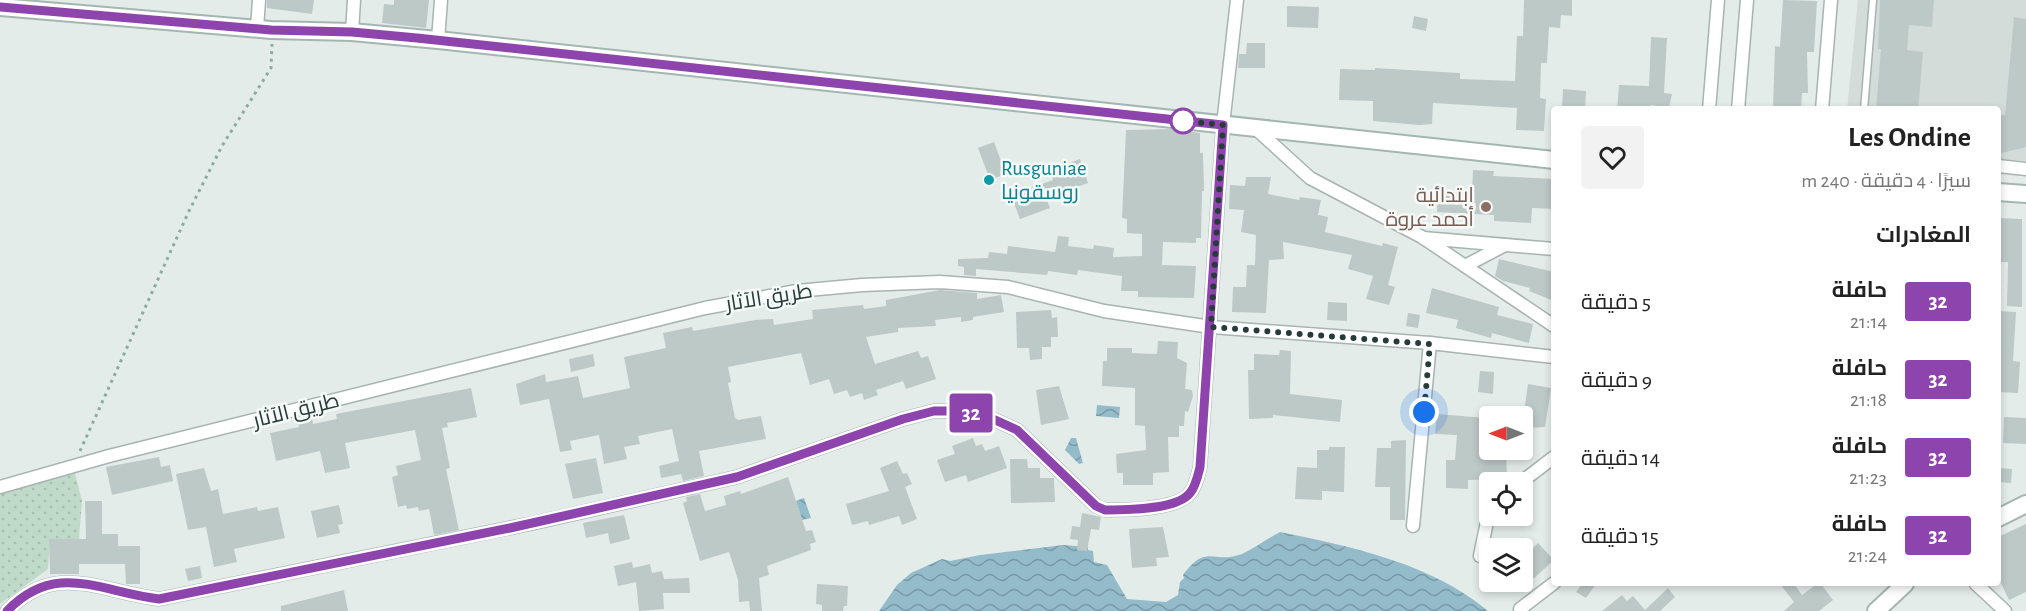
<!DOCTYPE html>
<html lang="ar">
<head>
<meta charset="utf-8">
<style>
	body { margin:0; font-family:"Alegreya Sans",Cairo,sans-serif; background:#f2f2f2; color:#222; direction:rtl; height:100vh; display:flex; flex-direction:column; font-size:22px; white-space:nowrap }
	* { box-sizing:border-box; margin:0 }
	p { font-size:20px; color:#767676 }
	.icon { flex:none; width:33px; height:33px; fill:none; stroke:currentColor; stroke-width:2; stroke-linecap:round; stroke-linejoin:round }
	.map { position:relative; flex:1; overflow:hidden; direction:ltr }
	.details { position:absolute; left:1551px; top:106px; width:450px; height:480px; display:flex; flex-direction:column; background:#fff; border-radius:6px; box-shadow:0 3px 9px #0003; direction:rtl }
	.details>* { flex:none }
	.badge { padding:0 12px; border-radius:4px; font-size:21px; line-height:39px }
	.needle { width:39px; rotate:270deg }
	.tools { position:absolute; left:1479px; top:406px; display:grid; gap:12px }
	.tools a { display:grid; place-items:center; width:54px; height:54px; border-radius:6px; background:#fff; box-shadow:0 3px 9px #0003; font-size:30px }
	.you { position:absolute; width:30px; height:30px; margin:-15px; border:4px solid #fff; border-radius:50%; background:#1a73e8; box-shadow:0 0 0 9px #1a73e833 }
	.map>.badge { position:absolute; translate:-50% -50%; box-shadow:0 0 0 3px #fff }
	h2 { padding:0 30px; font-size:22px; line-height:54px }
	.round { display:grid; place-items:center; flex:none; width:63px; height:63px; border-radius:6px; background:#f2f2f2 }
	.head { display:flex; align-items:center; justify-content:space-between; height:102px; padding:0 30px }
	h1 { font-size:28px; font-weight:700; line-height:45px }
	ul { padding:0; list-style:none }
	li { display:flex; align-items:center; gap:18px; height:78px; padding:0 30px }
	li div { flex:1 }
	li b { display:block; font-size:22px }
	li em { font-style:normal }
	li .badge { min-width:66px; font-weight:700; text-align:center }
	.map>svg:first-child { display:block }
</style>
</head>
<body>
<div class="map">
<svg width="2026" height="611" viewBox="0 0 2026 611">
	<defs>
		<pattern id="grass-dots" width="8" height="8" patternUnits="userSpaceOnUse" patternTransform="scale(1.5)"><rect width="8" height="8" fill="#c0daca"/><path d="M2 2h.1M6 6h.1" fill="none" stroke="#a5bcae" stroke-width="1.8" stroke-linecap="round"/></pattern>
		<pattern id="water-waves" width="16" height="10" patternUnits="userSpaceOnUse" patternTransform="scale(1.5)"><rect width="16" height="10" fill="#93bbca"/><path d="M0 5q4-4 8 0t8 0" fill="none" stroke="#7899a5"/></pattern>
	</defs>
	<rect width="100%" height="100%" fill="#e4ecea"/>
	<polygon fill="#d3dcd9" points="1858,0 2026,0 2026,161 1998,159 1998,110 1847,110"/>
	<polygon fill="url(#grass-dots)" points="75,473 82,501 79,539 50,539 48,569 0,604 0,493"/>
	<g fill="url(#water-waves)">
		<polygon points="1097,405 1120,407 1119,418 1096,416"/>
		<polygon points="1071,438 1076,438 1083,463 1079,464 1065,450"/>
		<polygon points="804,498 811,518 802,520 796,501"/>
		<path d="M1280 532C1350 546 1433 564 1488 611H879L897 585 911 573 942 559 950 561 980 555 1063 545 1088 547V550L1093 551 1094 562 1107 565 1127 599 1166 602 1178 595 1180 582 1184 578 1183 575C1207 542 1213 565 1242 554 1255 548 1267 539 1280 532Z"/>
	</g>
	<g fill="#bdc9c6">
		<polygon points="267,0 314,0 312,14 267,8"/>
		<polygon points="394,0 429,0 426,28 382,23 384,4 394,5"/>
		<polygon points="1524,0 1572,0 1572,16 1561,15 1560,28 1549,27 1547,63 1541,63 1540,98 1546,99 1544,131 1516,130 1517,108 1433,103 1432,124 1419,125 1373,121 1373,101 1339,100 1340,69 1375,70 1375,68 1460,73 1460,79 1515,81 1517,36 1523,36"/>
		<polygon points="1783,0 1817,1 1814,52 1807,52 1808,93 1802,93 1801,110 1773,110 1775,46 1780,47"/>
		<polygon points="1880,0 1934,0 1932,27 1909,25 1907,50 1923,52 1918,110 1876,110 1881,49 1878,49"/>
		<polygon points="1287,6 1319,7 1318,28 1287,27"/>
		<polygon points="1414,16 1428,19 1426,31 1412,28"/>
		<polygon points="2014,17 2026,19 2026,147 1998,154 2000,115 2005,115"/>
		<polygon points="1651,37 1667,38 1664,93 1672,94 1669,108 1651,105 1650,110 1617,110 1619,85 1649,86"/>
		<polygon points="1247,43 1265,43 1265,68 1238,68 1239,54 1246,54"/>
		<polygon points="1563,89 1586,91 1585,110 1562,110"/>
		<polygon points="1171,129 1200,133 1200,153 1203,153 1204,191 1202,191 1201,238 1196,238 1196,243 1163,242 1162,265 1196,266 1194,298 1138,297 1138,291 1121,291 1122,276 1078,270 1077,275 1048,271 1047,275 976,269 976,276 964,275 964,267 958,266 958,259 988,258 989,252 1007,254 1008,246 1055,252 1058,236 1069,237 1068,246 1093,249 1094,245 1114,248 1113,257 1142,256 1142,234 1127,233 1127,219 1122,218 1126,130"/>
		<polygon points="994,142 1006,174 990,180 978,148"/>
		<polygon points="1080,159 1088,183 1046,198 1050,208 1020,219 1011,195 1053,180 1050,170"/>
		<polygon points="1473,170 1494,171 1493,176 1554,179 1554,209 1532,208 1531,223 1494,221 1494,215 1437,212 1438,192 1472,193"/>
		<polygon points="1246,177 1271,177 1268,194 1299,200 1300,197 1321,200 1318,215 1328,217 1325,232 1382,246 1383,243 1398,247 1388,285 1395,287 1389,305 1366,299 1373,276 1348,269 1352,255 1283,242 1284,259 1269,260 1266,313 1232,312 1233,287 1246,287 1247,265 1255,265 1256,235 1241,232 1244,210 1229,209 1230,185 1245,186"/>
		<polygon points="1998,218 2022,219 2022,307 2007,306 2008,262 1998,262"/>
		<polygon points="1499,259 1554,272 1554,301 1529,291 1530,288 1503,281 1495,276"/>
		<polygon points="1432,288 1499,307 1497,315 1533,324 1529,343 1492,333 1491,338 1456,328 1458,320 1426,313"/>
		<polygon points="940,290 977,293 977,299 1001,295 1004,312 973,317 973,320 961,322 961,317 935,320 936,326 898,328 898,332 866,337 875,364 918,351 921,358 928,356 936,379 906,389 903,381 876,390 878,395 864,400 862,393 850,397 847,390 834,394 829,379 810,385 801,353 728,367 731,382 728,383 735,418 738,420 761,416 766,439 699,451 704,476 683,481 681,474 661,478 659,466 679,461 672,429 638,436 640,444 624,447 627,459 604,464 599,435 570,441 572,450 560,452 549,399 520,405 516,384 545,374 546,382 578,376 583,398 630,388 624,357 666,348 663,333 692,327 693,331 755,320 773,319 774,325 813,319 812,310 863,305 864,309 886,306 886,300"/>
		<polygon points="1328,302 1347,303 1347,321 1327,320"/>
		<polygon points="1051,310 1052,318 1057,317 1058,337 1051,337 1051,347 1042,347 1042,359 1030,360 1029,348 1017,348 1016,312"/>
		<polygon points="2000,311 2016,312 2013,361 2020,362 2018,393 1998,392"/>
		<polygon points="1408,313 1420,315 1418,328 1406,326"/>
		<polygon points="1158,341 1178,342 1177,358 1187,363 1185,389 1192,390 1193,396 1188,412 1185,411 1184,426 1179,426 1179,437 1168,437 1169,472 1153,473 1153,485 1123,485 1123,473 1117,473 1116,454 1146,450 1145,426 1135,425 1135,388 1102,386 1103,361 1107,361 1107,348 1132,348 1132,353 1157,354"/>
		<polygon points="1280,350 1291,351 1290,394 1342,400 1340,422 1273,415 1273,418 1249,419 1248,370 1254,370 1254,354 1279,355"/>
		<polygon points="593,354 595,366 571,372 569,359"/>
		<polygon points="1480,371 1494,372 1493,394 1478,392"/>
		<polygon points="1528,384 1551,388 1545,427 1528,428 1529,413 1524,412"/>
		<polygon points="1059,386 1069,419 1041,425 1036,390"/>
		<polygon points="471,388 477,417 447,423 448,427 442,428 450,468 446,469 459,530 434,535 429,509 419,511 418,507 407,509 406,505 398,507 392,477 398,475 396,466 421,460 415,430 345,443 350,468 325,473 320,451 276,461 270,433 299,427 298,422 312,419 313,424 337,419 336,414"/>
		<polygon points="1437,414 1486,418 1484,450 1506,450 1507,479 1468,480 1468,489 1446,488 1446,460 1455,460 1457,435 1435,434"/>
		<polygon points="2004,417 2026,418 2026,444 2003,443"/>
		<polygon points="973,438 976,446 982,444 985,451 999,446 1007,468 968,482 966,475 945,482 937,460 955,454 952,446"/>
		<polygon points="1406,440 1405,520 1390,520 1390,487 1375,487 1377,448 1391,448 1391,441"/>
		<polygon points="1329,447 1345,447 1344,492 1322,491 1322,500 1295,499 1297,467 1317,468 1317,450 1329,450"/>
		<polygon points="159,457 161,467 170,465 173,481 112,495 106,467"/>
		<polygon points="596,458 603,493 573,499 565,464"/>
		<polygon points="1010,459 1027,459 1028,468 1040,468 1040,478 1054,478 1055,502 1011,503"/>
		<polygon points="897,461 903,474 907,473 912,484 905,487 917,519 902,525 899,516 869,525 868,521 852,525 846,504 889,491 880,468"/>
		<polygon points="204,468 211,491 218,489 223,514 257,507 258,511 278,507 285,538 234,549 237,562 214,567 206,527 188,530 176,474"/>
		<polygon points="1998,468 2012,469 2011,483 1998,482"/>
		<polygon points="788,477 806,531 812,530 816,542 810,544 811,550 767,566 769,575 759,578 762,611 750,611 749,601 739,602 738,580 729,552 700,561 683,503 687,501 686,497 700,494 705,511 726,505 724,496 740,491 741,494"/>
		<polygon points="85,501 102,501 102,534 118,534 118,546 140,546 140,584 126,584 125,564 79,564 79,574 50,574 49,539 86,539"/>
		<polygon points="339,505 343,524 338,525 340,533 317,538 311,511"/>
		<polygon points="1082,513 1101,517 1099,530 1091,529 1087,551 1077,550 1078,540 1070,539 1072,526 1080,527"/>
		<polygon points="624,515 630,539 610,544 608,533 586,538 583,523"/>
		<polygon points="2026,524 2026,592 2009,600 1998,577 1998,537"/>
		<polygon points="1163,527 1169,557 1156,558 1157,566 1132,568 1129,529"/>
		<polygon points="1522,537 1533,548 1538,543 1554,560 1522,589"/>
		<polygon points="632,562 633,568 650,564 652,573 662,571 664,579 689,578 690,593 663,593 664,609 639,611 636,582 618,586 614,566"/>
		<polygon points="200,566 202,578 188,581 185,569"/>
		<polygon points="817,584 848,586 847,606 844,606 843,611 822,611 822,605 816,604"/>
		<polygon points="1582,584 1596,584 1586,598 1576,592"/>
		<polygon points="1780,584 1794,584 1802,595 1817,584 1821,584 1833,600 1819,611 1784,611 1794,602"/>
		<polygon points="1668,588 1675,597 1660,611 1602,611 1622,595 1627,601 1633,596 1645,610"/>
		<polygon points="344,590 348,611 281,611 281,606"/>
	</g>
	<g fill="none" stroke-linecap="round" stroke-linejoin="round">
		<g stroke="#a7b4b1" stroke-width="9">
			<polyline id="lane" points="1864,110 1873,0"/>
		</g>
		<g stroke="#a7b4b1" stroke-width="15">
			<g id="street">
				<polyline points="257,28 259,0"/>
				<polyline points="352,32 354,0"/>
				<polyline points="438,40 441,0"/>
				<polyline points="1709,110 1718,0"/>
				<polyline points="1738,110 1747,0"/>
				<polyline points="1822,110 1831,0"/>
				<polyline points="1255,128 1310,178 1422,237 1554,326"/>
				<polyline points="1998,166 2026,169"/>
				<polyline points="1423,238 1554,249"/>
				<polyline points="1465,266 1505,245"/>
				<polyline points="1520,483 1554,457"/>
				<polyline points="0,487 109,456 705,308 797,291 862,285 940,282 1008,287 1104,311 1211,327 1430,343 1554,357"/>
				<polyline points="1413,526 1430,343"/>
				<polyline points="1480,556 1490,507"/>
				<polyline points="1976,584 2005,611"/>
				<polyline points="1520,609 1554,583"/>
				<path d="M7 611C56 560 100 592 159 599L534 523 737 477 903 419 934 411H964L993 419 1017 430 1096 506 1105 510C1125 510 1177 510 1190 493 1196 486 1198 475 1200 467L1223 125 1237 0"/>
			</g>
		</g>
		<g stroke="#a4b6b2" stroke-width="20">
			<g id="secondary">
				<polyline points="0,7 271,30 352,32 438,40 1554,160"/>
				<polyline points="1998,192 2026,194"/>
				<polyline points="1998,518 2026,504"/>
				<polyline points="1876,611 1905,584"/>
			</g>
		</g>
		<polyline stroke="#89aca5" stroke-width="3" stroke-dasharray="3 4.5" stroke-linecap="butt" points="80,451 189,211 222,146 271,68 272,44"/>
		<use href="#lane" stroke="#fff" stroke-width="6"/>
		<use href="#street" stroke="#fff" stroke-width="12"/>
		<use href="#secondary" stroke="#fff" stroke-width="16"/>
	</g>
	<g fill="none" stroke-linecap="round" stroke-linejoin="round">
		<g stroke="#fff" stroke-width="14">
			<path id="line" d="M0 7 271 30 352 32 417 38 1223 125 1200 467C1198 475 1196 486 1190 493 1177 510 1125 510 1105 510L1096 506 1017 430 993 419 964 411H934L903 419 737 477 510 528 159 599C100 592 56 560 7 611"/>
		</g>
		<use href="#line" stroke="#8e44ad" stroke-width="9"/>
		<polyline stroke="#263c38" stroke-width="6" stroke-dasharray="0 10.8" points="1183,121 1176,120 1223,125 1211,327 1430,344 1424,412"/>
	</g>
	<circle fill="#fff" stroke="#8e44ad" stroke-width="3" cx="1183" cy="121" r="12"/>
	<circle fill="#0f9aa8" stroke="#f5f9f7" stroke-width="2" cx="989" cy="180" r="6"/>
	<circle fill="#8d6e63" stroke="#f5f9f7" stroke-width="2" cx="1486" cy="207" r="6"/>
	<g text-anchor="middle" stroke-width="5" stroke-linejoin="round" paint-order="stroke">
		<g font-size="21" fill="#0d838f" stroke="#f5f9f7" text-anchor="start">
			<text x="1001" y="175">Rusguniae<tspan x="1001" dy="24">روسقونيا</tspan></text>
		</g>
		<g font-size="21" fill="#785e54" stroke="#f5f9f7" text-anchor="end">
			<text x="1474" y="202">إبتدائية<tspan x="1474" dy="24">أحمد عروة</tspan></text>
		</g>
		<g font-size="21" fill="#263c38" stroke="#f5f9f7">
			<text transform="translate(769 297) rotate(-9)" y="7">طريق الآثار</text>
			<text transform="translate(296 410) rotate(-14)" y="7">طريق الآثار</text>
		</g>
	</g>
</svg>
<div class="tools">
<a><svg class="needle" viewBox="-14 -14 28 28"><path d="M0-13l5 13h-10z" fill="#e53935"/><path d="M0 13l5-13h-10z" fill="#767676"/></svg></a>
<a><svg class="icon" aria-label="locate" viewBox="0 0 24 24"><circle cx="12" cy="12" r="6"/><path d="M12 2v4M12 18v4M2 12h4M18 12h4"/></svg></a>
<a><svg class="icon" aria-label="layers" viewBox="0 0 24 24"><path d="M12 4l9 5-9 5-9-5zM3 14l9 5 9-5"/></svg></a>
</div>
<div class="you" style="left:1424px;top:412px"></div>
<b class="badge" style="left:971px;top:413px;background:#8e44ad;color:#fff">32</b>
<section class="details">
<div class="head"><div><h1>Les Ondine</h1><p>سيرًا · 4 دقيقة · 240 m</p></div><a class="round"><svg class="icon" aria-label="heart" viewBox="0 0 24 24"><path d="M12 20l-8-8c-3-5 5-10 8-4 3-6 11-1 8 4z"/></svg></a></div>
<h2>المغادرات</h2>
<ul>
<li><span class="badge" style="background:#8e44ad;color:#fff">32</span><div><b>حافلة</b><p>21:14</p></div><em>5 دقيقة</em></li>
<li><span class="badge" style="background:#8e44ad;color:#fff">32</span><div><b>حافلة</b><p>21:18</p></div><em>9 دقيقة</em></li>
<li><span class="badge" style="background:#8e44ad;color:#fff">32</span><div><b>حافلة</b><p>21:23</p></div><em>14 دقيقة</em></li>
<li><span class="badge" style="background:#8e44ad;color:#fff">32</span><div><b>حافلة</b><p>21:24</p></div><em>15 دقيقة</em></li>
</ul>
</section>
</div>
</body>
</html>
